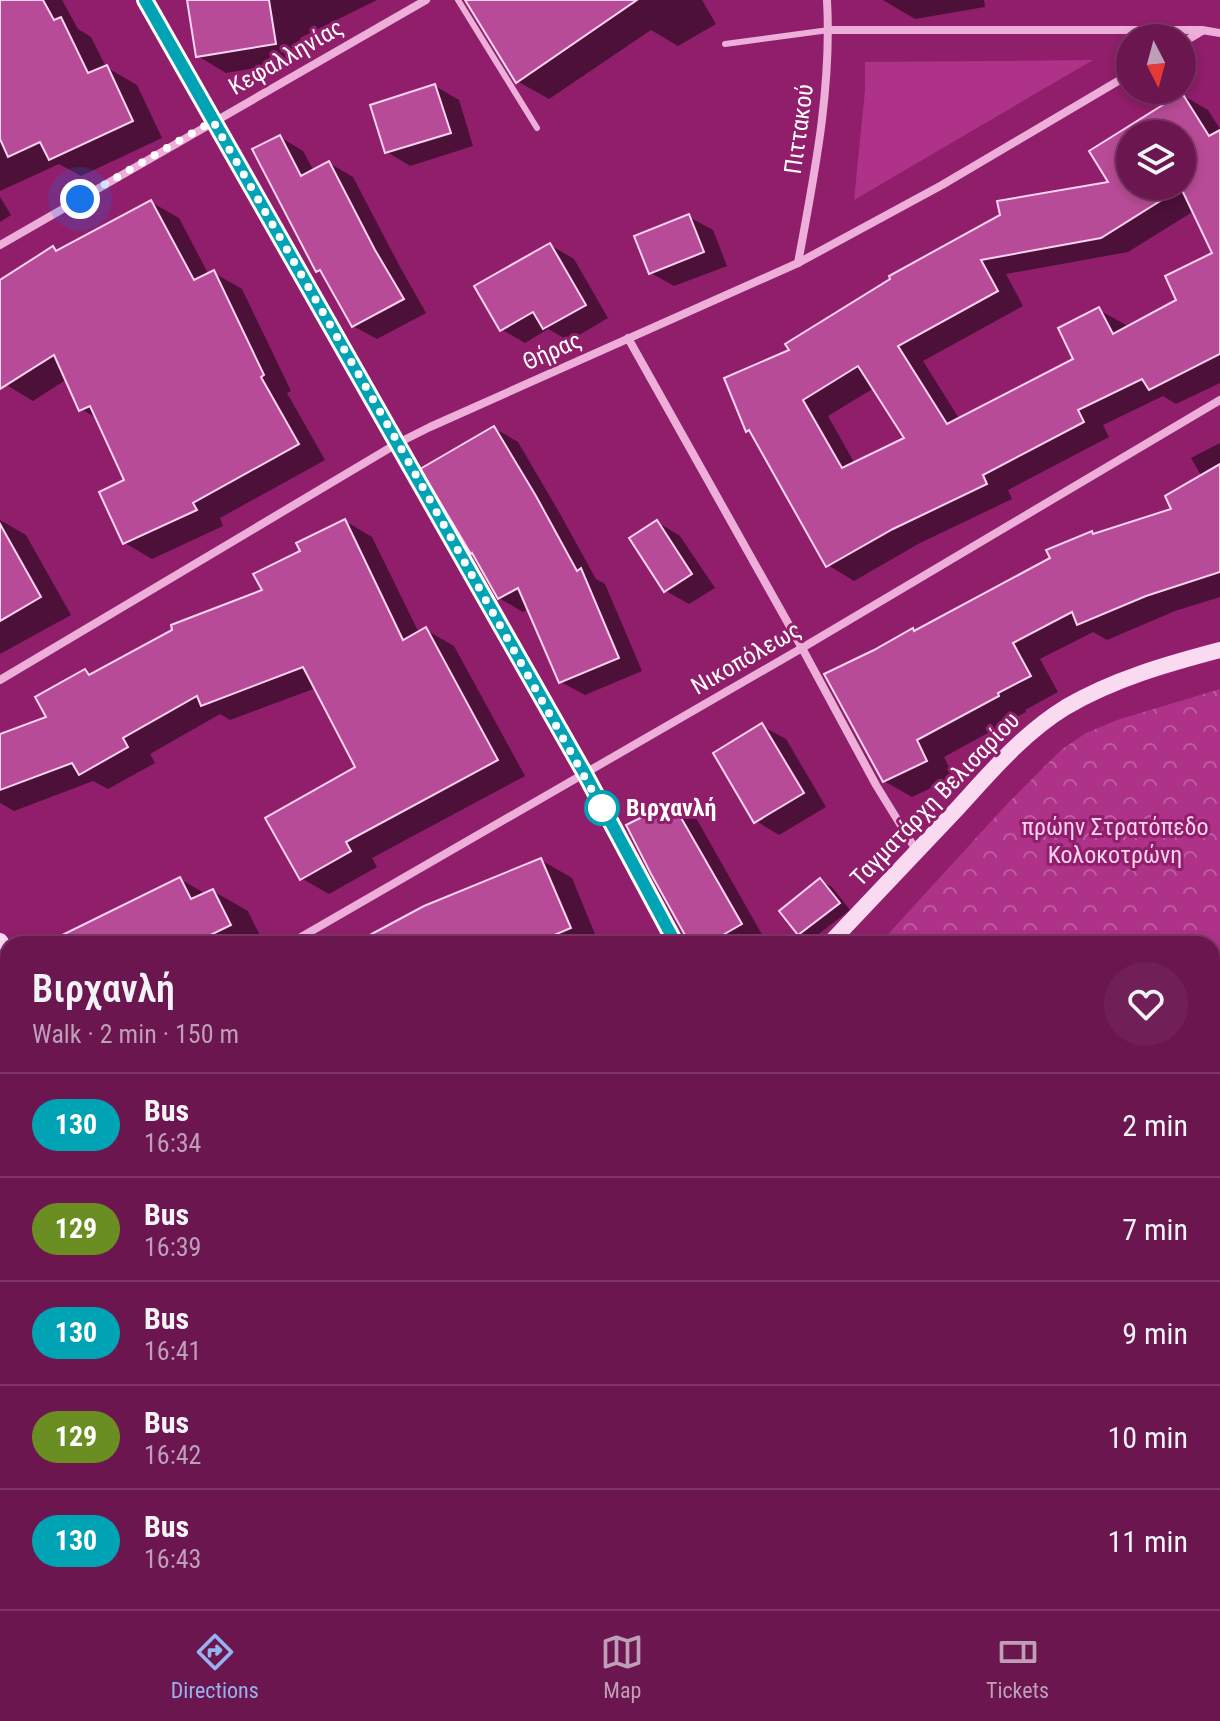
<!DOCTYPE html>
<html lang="en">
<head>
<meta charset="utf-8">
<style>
	body { margin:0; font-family:"Roboto Condensed",sans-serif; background:#711f57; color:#f1f3f6; height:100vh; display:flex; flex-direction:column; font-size:30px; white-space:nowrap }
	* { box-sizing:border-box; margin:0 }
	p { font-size:26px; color:#be9fb7 }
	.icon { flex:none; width:44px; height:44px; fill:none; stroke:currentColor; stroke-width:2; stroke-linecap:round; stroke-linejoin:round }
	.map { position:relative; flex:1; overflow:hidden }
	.details { position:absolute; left:0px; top:936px; width:1220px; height:674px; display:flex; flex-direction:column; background:#6c1650; border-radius:24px 24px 0 0; box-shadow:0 4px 12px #0003,0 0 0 2px #7f3567 }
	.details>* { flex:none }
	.badge { padding:0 16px; border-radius:26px; font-size:28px; line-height:52px }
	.needle { width:52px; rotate:174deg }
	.buttons { position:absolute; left:1116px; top:24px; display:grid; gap:16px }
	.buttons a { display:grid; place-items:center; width:80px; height:80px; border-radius:50%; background:#6c1650; box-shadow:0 4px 12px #0003,0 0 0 2px #7f3567; font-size:40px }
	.you { position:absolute; width:40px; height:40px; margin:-20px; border:6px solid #fff; border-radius:50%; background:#1a73e8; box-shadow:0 0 0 12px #1a73e833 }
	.map>.badge { position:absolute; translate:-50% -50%; box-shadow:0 0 0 4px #fff }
	.round { display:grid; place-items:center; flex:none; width:84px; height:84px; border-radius:42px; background:#711f57 }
	.head { display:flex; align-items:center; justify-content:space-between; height:136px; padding:0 32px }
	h1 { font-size:38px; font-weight:600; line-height:60px }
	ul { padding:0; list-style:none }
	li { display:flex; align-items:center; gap:24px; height:104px; padding:0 32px; border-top:2px solid #7f3567 }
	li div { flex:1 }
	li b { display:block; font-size:30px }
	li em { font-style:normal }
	li .badge { min-width:88px; font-weight:700; text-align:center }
	.menu { display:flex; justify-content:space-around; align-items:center; height:112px; border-top:2px solid #7f3567; background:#6c1650; font-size:22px; color:#be9fb7 }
	.menu a { display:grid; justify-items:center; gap:4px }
	.menu .selected { color:#95b2f1 }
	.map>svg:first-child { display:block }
</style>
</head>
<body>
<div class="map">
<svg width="1220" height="1609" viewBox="0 0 1220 1609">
	<defs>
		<pattern id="forest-crowns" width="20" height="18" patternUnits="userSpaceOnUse" patternTransform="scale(2)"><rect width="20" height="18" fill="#ad3288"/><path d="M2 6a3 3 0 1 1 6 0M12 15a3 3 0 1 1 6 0" fill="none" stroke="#bd5ba0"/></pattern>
	</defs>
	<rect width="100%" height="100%" fill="#901e6b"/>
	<polygon fill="#ad3288" points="1093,60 854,200 865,90 865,62"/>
	<polygon fill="url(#forest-crowns)" points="1220,689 1220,1609 303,1609 301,1602 1212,1602 1212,944 879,944 1008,803 1061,750 1086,733 1117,720"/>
	<g fill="#0007" fill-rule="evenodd">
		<polygon points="0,0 62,0 78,29 91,37 106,67 137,85 162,138 81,176 59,164 0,191"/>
		<polygon points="204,0 377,0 300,38 304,60 226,73 198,56"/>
		<polygon points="475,0 702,0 716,24 678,46 651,30 549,99 517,81"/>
		<polygon points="883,0 984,0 985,7 915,19"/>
		<polygon points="435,86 459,100 473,146 410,166 387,152"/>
		<path d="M1182 95 1208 110 1220 129V232L1194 211 1128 252 1006 274 1023 306 923 361 960 420 1075 359 1099 310 1126 325 1128 329 1179 300 1220 252V383L1176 404 1163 396 1103 425 1109 437 1008 490 1012 499 920 543 854 581 828 565 753 434 747 430 792 351 1112 184 1092 152ZM1130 134H1182V186H1130ZM874 388 907 438 855 464 828 416Z"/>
		<polygon points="280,137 303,151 314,171 329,163 353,177 399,265 426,313 377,339 353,326 325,275 317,271"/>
		<polygon points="0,197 11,215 0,222"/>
		<polygon points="151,202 179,218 209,275 214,273 242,289 291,391 287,393 325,460 220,518 223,526 152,559 125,543 127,481 98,419 81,409 67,379 33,401 5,384 0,388 0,282 53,249 58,252"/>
		<polygon points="689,217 713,230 727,266 674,286 651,273"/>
		<polygon points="550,245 574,259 608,318 569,341 548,329 525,343 501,329"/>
		<polygon points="494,428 518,442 559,512 596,579 605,584 642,671 585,695 561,682 529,608 523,612 499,598"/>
		<polygon points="1220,443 1220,597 1175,611 1107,640 1093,632 1040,659 1058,692 1025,710 1026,712 944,757 954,777 912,797 884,781 915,632 1096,536 1174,510 1202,477 1191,458"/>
		<polygon points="0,520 26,535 71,615 0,654"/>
		<polygon points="345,521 372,537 419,633 426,630 454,646 525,776 372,858 377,867 329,894 301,878 358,768 316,688 230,720 220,714 150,754 155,763 108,789 93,781 14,811 0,803 0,736 49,718 85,671 93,676 265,591 302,552"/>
		<polygon points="657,522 680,536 715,588 689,604 666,591"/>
		<polygon points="762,726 786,739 826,807 779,835 756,821"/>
		<polygon points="672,804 696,818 764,938 753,944 693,944"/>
		<polygon points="541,860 572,878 599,944 389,944"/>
		<polygon points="180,879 206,894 213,891 248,911 264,944 77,944"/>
		<polygon points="820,881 832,887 850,910 811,940 800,934"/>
		<polygon points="0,1074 7,1086 0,1091"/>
		<polygon points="8,1237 8,1493 0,1494 0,1238"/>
		<polygon points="12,1602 170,1602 171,1609 14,1609"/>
	</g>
	<g fill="#b84b97" stroke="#fad4ee" stroke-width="2" fill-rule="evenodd">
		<polygon points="0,0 43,0 54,20 61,17 88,73 107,65 133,121 49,160 40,142 8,157 0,139"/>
		<polygon points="187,0 269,0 276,44 196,57"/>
		<polygon points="465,0 637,0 516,83"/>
		<polygon points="435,84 451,133 385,153 370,105"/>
		<path d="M1182 93 1209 136 1220 130V354L1149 390 1142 379 1078 410 1084 422 983 475 987 484 893 529 826 567 749 430 746 432 724 378 789 350 785 344 890 279 889 276 1000 215 997 201 1108 182 1089 151ZM1130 134H1182V186H1130ZM1181 188 1212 253 1165 276 1176 300 1113 334 1099 307 1058 328 1073 359 947 424 898 346 998 291 981 260 1101 238ZM858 366 904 438 842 468 803 400Z"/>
		<polygon points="280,135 301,176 329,161 375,250 404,299 352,327 320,270 316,272 252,149"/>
		<polygon points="151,200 194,280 214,270 264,375 261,377 299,444 193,503 197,510 123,544 99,492 124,480 90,406 79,411 54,355 0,389 0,280 53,246 56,251"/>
		<polygon points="689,214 704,252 649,274 634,236"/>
		<polygon points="550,243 586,305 543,329 533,312 500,331 474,286"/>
		<polygon points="494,426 536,496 577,571 581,568 619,658 559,683 518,588 498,599 472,553 471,554 420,469"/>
		<polygon points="1220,464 1220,572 1146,596 1077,625 1072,612 1013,643 1031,676 998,693 999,696 917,740 927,761 883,782 824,674 874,650 913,628 914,631 1050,558 1046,550 1092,531 1093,534 1171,509 1165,496"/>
		<polygon points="345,519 403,640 426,627 498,760 346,842 351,851 300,880 265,818 355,767 303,667 201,706 197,696 123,738 128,747 79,775 72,763 0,790 0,734 46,717 35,697 85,669 89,675 172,630 171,625 262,590 253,574 300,551 296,543"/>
		<polygon points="657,520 692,574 664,592 629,538"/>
		<polygon points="0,524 41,597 0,621"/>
		<polygon points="762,723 804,793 754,823 713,753"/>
		<polygon points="672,802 742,924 707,944 690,944 651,874 626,825"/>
		<polygon points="541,858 571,928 533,944 353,944 424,906"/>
		<polygon points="180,877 191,899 213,889 231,925 192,944 44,944"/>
		<polygon points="820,878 840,903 798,935 779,911"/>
	</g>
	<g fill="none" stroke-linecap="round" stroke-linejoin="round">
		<g stroke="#edaeda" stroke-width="6">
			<polyline points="458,0 537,128"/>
			<polyline points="725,44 829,30"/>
			<polyline points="1212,1096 1220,1094"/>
			<polyline points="1012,1609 1014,1602"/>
		</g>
		<g stroke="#edaeda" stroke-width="8">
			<polyline points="145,0 585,774 676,944"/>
			<polyline points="829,30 1202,30 1220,33"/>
			<polyline points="1182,43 1202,31"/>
			<polyline points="0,245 426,0"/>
			<path d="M798 263C814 176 832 89 827 0"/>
			<polyline points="628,338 802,648 876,785 916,850"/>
			<polyline points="0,680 398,443 430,427 798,263 942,185 1130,74"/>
			<polyline points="289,944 802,648 1220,400"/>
			<polyline points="0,1095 8,1091"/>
			<polyline points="0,1507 8,1506"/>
		</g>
		<g stroke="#fadaf0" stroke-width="16">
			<polyline points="0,941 8,954"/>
			<path d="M829 944C871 900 913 855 955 811 989 774 1022 734 1066 707 1114 679 1167 664 1220 650"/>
			<polyline points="244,1602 245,1609"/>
		</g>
	</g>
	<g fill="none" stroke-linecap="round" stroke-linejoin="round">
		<g stroke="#fff" stroke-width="18">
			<polyline id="line" points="145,0 585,774 676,944"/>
		</g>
		<use href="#line" stroke="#00a3b4" stroke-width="12"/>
		<polyline stroke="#fff" stroke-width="8" stroke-dasharray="0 14.4" points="80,199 213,121 398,443 602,808"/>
	</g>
	<circle fill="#fff" stroke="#00a3b4" stroke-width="4" cx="602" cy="808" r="16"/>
	<g text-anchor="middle" stroke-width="6" stroke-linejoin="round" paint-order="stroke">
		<g font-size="24" fill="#fff" stroke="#901e6b">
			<text transform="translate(286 57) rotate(-30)" y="8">Κεφαλληνίας</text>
			<text transform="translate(799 129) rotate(-82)" y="8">Πιττακού</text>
			<text transform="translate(552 351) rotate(-24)" y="8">Θήρας</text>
			<text transform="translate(746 658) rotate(-30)" y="8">Νικοπόλεως</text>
			<text transform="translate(935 799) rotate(-46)" y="8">Ταγματάρχη Βελισαρίου</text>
		</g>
		<g font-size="24" font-weight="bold" fill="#fff" stroke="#901e6b" text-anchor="start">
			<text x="626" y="816">Βιρχανλή</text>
		</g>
		<g font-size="24" fill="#fad4ee" stroke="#901e6b">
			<text x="1115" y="835">πρώην Στρατόπεδο<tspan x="1115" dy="28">Κολοκοτρώνη</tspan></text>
		</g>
	</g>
</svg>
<div class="buttons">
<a><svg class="needle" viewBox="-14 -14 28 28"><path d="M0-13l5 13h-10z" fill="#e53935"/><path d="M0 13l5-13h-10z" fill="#be9fb7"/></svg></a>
<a><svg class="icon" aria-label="layers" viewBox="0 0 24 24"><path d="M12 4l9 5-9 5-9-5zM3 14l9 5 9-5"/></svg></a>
</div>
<div class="you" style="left:80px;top:199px"></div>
<section class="details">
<div class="head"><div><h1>Βιρχανλή</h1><p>Walk · 2 min · 150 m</p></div><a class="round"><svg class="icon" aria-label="heart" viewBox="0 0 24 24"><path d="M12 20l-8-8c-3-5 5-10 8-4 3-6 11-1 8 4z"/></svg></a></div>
<ul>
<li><span class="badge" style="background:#00a3b4;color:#fff">130</span><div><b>Bus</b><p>16:34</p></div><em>2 min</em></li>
<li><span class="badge" style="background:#6b8e23;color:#fff">129</span><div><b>Bus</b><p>16:39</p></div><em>7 min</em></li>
<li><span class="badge" style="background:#00a3b4;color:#fff">130</span><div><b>Bus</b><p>16:41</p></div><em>9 min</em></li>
<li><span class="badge" style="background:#6b8e23;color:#fff">129</span><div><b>Bus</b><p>16:42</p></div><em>10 min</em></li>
<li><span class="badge" style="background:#00a3b4;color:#fff">130</span><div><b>Bus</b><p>16:43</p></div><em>11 min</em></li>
</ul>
</section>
</div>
<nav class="menu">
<a class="selected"><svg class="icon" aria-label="directions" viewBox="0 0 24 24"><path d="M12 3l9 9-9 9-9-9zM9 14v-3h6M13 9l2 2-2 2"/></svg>Directions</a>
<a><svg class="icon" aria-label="map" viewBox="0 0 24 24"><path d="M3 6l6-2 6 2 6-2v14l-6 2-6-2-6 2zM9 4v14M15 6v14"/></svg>Map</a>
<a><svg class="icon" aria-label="tickets" viewBox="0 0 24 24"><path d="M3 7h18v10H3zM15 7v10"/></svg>Tickets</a>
</nav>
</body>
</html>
